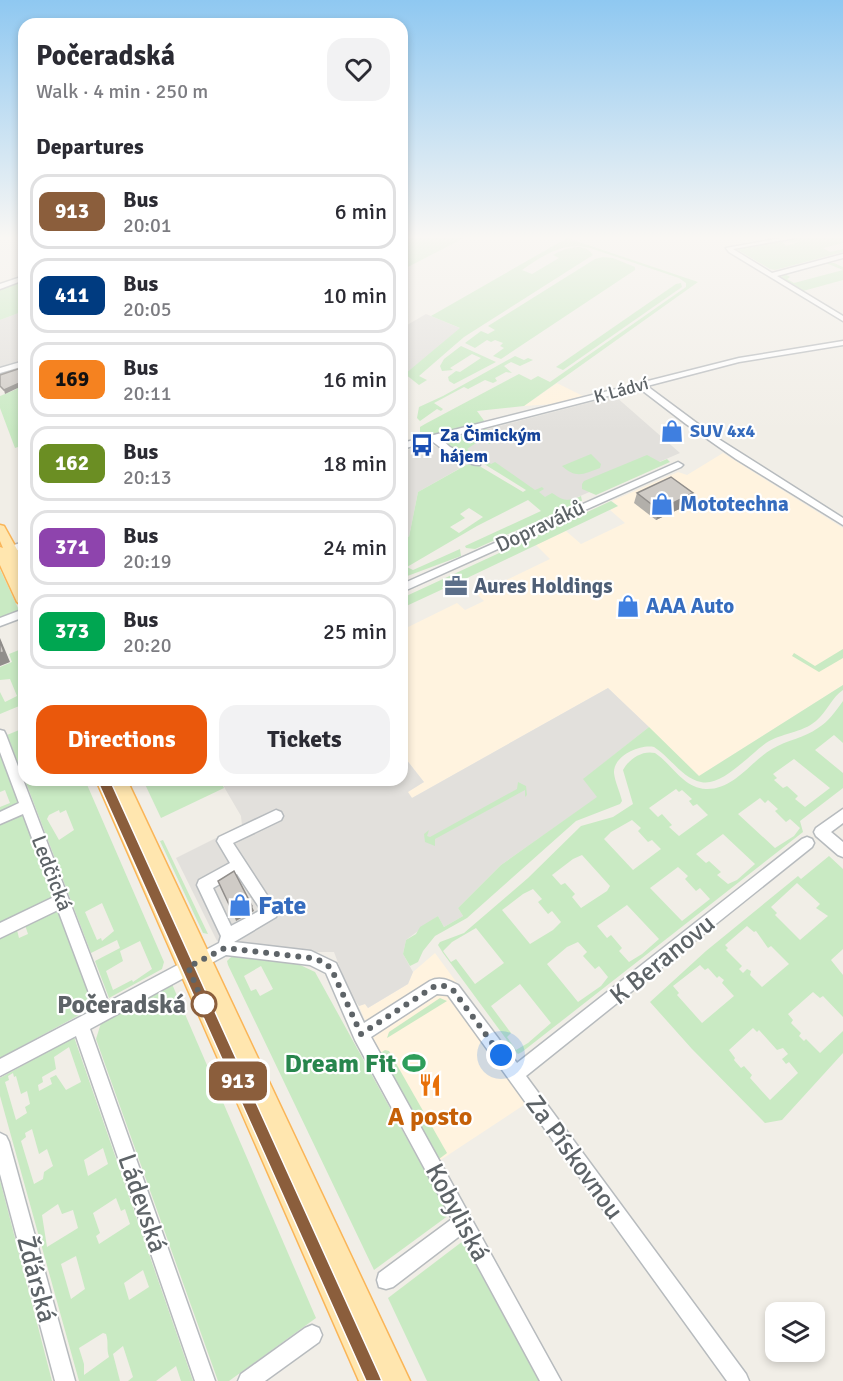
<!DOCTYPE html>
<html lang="en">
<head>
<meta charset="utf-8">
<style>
	body { margin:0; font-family:Signika,sans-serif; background:#f2f2f3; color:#2b2b33; height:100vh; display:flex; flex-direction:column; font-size:22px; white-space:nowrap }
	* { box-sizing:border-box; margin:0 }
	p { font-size:20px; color:#7c7c81 }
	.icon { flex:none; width:33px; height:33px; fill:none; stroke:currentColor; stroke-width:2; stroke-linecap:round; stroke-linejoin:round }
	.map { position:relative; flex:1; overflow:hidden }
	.sheet { position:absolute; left:18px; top:18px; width:390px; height:768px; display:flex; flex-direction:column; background:#fff; border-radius:18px; box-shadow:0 3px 9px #0003 }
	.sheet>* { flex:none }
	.badge { padding:0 12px; border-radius:9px; font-size:21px; line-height:39px }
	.controls { position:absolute; left:765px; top:1302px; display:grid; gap:12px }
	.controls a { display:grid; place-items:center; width:60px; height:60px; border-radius:12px; background:#fff; box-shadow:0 3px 9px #0003; font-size:30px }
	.you { position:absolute; width:30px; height:30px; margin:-15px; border:4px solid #fff; border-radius:50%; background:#1a73e8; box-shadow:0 0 0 9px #1a73e833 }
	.map>.badge { position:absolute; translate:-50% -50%; box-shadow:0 0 0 3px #fff }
	h2 { padding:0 18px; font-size:22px; line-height:54px }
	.round { display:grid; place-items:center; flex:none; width:63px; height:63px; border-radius:18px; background:#f2f2f3 }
	.summary { display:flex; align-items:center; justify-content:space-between; height:102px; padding:0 18px }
	h1 { font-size:28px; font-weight:700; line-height:45px }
	.primary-button { display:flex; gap:12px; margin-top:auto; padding:12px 18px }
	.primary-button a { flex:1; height:69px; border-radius:18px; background:#ea580c; color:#fff; font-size:24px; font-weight:700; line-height:69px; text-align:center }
	.primary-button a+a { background:#f2f2f3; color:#2b2b33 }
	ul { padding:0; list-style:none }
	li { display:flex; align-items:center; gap:18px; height:75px; margin:0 12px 9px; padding:0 6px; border:3px solid #e1e1e2; border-radius:18px }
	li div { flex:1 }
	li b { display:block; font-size:22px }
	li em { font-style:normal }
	li .badge { min-width:66px; font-weight:700; text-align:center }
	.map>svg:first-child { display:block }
</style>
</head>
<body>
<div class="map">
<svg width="843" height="1381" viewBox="0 0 843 1381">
	<rect width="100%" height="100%" fill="#f1eee7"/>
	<g fill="#fff3df">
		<polygon points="557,383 583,396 554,404 524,406"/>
		<polygon points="723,453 843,528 843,685 699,776 608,688 412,798 407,792 424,782 402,754 402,630 457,603 465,610 484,601 477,594 550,559 536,545 566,531 581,544 625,523 610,510 618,506 612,501 678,472 687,475"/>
		<polygon points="435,953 539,1095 439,1161 379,1054 359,1006 365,1004 368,1008 408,984 413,972"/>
	</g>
	<g fill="#e2e0dc">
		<polygon points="24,311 24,359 0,367 0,320"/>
		<polygon points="426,314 462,329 404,380 402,379 402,328"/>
		<polygon points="615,396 680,453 557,506 481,462 449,448 445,442 446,440"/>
		<polygon points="430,444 471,462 418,492 409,537 402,532 402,451"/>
		<polygon points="608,688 649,727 584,779 598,797 501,865 458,908 463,916 444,927 438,916 406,940 403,954 413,972 408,984 368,1008 365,1004 359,1006 349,992 334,952 309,952 217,941 176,858 242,825 241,816 220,780 402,780 402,754 424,782 408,792 412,798"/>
	</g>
	<g fill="#c9eac3" fill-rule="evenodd">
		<polygon points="402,238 464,238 402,270"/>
		<path d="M567 238 698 282 524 406 477 411 485 422 428 437 420 434V427L425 424 519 374 531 380 538 376 550 382 686 287V283L679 278 590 248C564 241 542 256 522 270L532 274 559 258 553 255C565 248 584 241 593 255L464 337 419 376 427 380 419 385 405 374 460 328 431 316Z"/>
		<polygon points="802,238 843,238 843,243 823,248 830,252 843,249 843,252 775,270 770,269 738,250 740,247 781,240 786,246 801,241 789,242 788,240"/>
		<polygon points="603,257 613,258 635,267 635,270 501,359 493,356 504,348 500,346 503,343 495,340 491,342 487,340 475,348 465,343 481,331 488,334 495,330 488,326 595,259"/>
		<polygon points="826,263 834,263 843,267 843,280 803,291 781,277 785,274 790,277 787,279 794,283 843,270"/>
		<polygon points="24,281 24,311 0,320 0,290"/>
		<polygon points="681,283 682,287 563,370 556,367 676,284"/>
		<polygon points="461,346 496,362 454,384 449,381 448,377 456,371 460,372 481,358 472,354 450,368 453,370 442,371 440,366 444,359"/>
		<polygon points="515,356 524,360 528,358 533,360 520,366 511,362 504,366 512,373 506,372 495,378 497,381 493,383 485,380 468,389 464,387 434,403 443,409 441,411 437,409 420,421 417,418 419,407 443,396"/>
		<polygon points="24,384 24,445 15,448 0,408 0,396 17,389 16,387"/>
		<path d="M486 429 493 433 487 435 491 440 490 444 477 439 473 441 476 443 467 449 491 464 495 462 535 490 542 487 544 489 539 492 545 497 552 493C564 501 568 502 581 496L582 501 475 549 466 548 465 546 541 511 528 500 477 526 407 567 413 570 460 549 461 556 402 578V532L409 537 418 492 468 464H476L523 492 526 490 481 462 449 448 445 442 446 440ZM469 508 483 517 459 533 450 527 465 518 460 514Z"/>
		<path d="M591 454 601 464 600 468C584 474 576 479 562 466Z"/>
		<polygon points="647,455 660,462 667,459 670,462 596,495 582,489 582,484 584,481"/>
		<polygon points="611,501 618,506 463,580 461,578 442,587 443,589 402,608 402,598"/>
		<polygon points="0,569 19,610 0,619"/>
		<polygon points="24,648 24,704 0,714 0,692 5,702 17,696 10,679 0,680 0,667 12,662 9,654"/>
		<polygon points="843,649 843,658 819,672 792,656 794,653 815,666"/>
		<path d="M843 685V690C832 697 827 712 816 721 802 733 781 733 766 743 750 754 722 787 701 782 683 779 669 756 654 747 640 744 613 756 614 773 615 782 620 792 622 801L620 804 576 821 467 918 435 936 423 951 418 962 410 966 403 954 406 940 416 934 420 927 438 916 444 927 463 916 458 908 501 865 597 797 583 779 649 727 699 776Z"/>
		<path d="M843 701V743L834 735 815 750 843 773V788L800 821 803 832 522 1052 518 1054 515 1051 443 953 438 945 440 942 464 933 528 878 581 826 613 817 633 804 623 770C629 759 642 750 655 753 672 764 683 788 706 789 734 790 751 761 772 749 787 740 804 738 818 728 828 722 836 711 843 701ZM794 759 830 788 805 807 795 799 798 796 787 786 783 788 774 780 777 778 773 774ZM676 789 679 792 682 790 692 799 689 801 693 806 697 804 708 815 679 836 669 827 672 825 662 814 658 817 649 808ZM760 798 765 803 768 800 778 809 775 811 786 822 790 819 800 828 794 836 775 848 738 814ZM632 820 641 828 638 831 648 842 652 840 661 849 633 870 604 839 611 832ZM723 834 755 864 737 880 728 884 717 875 721 872 709 861 706 863 696 854ZM582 855 610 886 607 891 581 908 572 897 575 894 565 883 561 885 552 875 573 859ZM678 867 688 876 685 879 696 891 700 888 710 899 682 921 650 888ZM533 889 542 899 538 902 548 914 552 911 561 922 553 930 530 944 502 910 523 894ZM627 905 659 939 642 954 629 962 619 951 622 948 611 935 607 938 597 926ZM476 928 504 963 475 984 456 959 451 962 443 951 452 942ZM578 942 587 952 583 956 595 969 599 966 608 977 601 986 578 1002 547 964 567 947ZM520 984 551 1023 528 1043 516 1050 507 1037 511 1033 491 1006Z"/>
		<polygon points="24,728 24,734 18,736 24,752 24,778 7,735"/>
		<polygon points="0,752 19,805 0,814 0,807 10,803 5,790 0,792"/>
		<path d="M25 780H34L39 784 44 780H85L164 962 162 969 109 998 95 961 120 948 117 940 91 953ZM59 810 60 813 66 810 74 830 59 840 47 819 49 815ZM102 903 114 931 102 941 101 938 97 940 85 912ZM140 941 152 969 133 982 132 980 113 990 106 971 123 961 120 951Z"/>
		<polygon points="143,780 220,780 224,788 161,818"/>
		<polygon points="518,782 526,786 527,795 525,797 525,790 435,839 435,846 425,842 424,834 429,830 427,836 430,837 517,789"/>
		<polygon points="23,814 54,898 0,924 0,825"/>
		<polygon points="163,840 208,934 203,933 160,841"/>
		<path d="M829 856 843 869V949L831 960 843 975V1017L823 996 820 998 813 992 788 1014 793 1020 791 1023 801 1033 799 1036 804 1041 806 1039 820 1053 843 1031V1053L782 1120 765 1123 692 1049 650 1002 706 951 798 876 801 879ZM797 883 820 904 816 908 828 916 800 940 775 915 777 913 771 907ZM747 926 754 932 756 931 768 948 771 946 789 964 762 987 750 975 751 971 747 969 743 973 739 969 742 966 726 950 728 948 725 945ZM700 965 705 970 708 968 717 978 719 976 724 980 722 983 734 996 702 1023 677 995 679 993 673 986ZM753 1028 757 1032 759 1030 777 1050 783 1048 788 1054 782 1059 786 1064 789 1062 798 1073 770 1100 750 1078 752 1075 744 1066 741 1068 734 1060 735 1058 729 1050Z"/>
		<polygon points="58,909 94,1007 0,1058 0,938 17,930 19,938 28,934 25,925"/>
		<path d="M232 956 298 964 315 972 449 1215 374 1270 228 965 227 961ZM261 966 273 989 260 996 256 989 251 991 244 976Z"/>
		<polygon points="172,984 316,1318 229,1381 218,1381 96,1039 101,1023"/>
		<polygon points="440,998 447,1001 387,1038 389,1032"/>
		<path d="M74 1037 193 1381H181L176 1366 156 1381H128L133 1377 123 1346 113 1354 120 1381H79L0 1096V1078ZM69 1047 81 1082 66 1090 56 1075 50 1078 52 1084 39 1091 38 1085 43 1082 42 1077 56 1069 54 1057ZM13 1073 14 1077 16 1076 21 1094 27 1091 30 1104 25 1107 27 1113 16 1120 5 1082 9 1080 8 1076ZM32 1129 39 1154 47 1149 53 1166 44 1172 43 1179 34 1184 21 1141 26 1137 25 1133ZM103 1148 108 1164 88 1176 84 1160ZM116 1198 121 1211 125 1209 130 1224 99 1244 96 1236 100 1233 93 1213ZM58 1204 62 1214 73 1210 78 1228 47 1247 42 1215ZM76 1256 85 1289 71 1299 61 1264ZM143 1270 149 1287 129 1300 124 1283ZM103 1333 106 1334C109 1343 106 1348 109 1357L84 1375V1364L79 1348Z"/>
		<polygon points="385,1050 389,1051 447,1153 439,1159 379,1054"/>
		<polygon points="0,1180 52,1381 0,1381"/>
		<polygon points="463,1241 539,1381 427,1381 388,1298"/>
	</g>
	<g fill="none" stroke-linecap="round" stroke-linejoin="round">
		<g stroke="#b7bbbe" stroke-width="3">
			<g id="minor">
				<polygon points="782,238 795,238 733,249 772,273 843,254 843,258 777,276 843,316 843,321 729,252 726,248"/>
				<polygon points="24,276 24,280 0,289 0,284"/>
				<path d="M843 341V345L739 362 647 386 717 438 843 518V525L736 459 686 424 639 388 441 439 450 447 480 461V465C466 466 443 450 432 441L402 449V443L739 358Z"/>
				<polygon points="24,361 24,366 0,373 0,368"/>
				<polygon points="678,462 683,465 681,467 402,592 402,584"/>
				<polygon points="24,542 24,549 0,555 0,549"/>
				<polygon points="24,609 24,617 0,626 0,618"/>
				<path d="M0 730 4 731 6 735 108 1002 219 943 221 936 197 885 199 880 230 863 217 841 219 837 276 810 281 812 283 816 281 820 233 843 278 912 276 917 234 942 311 951 336 963 364 1023 430 981C440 976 448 980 458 985L517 1063 802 839 807 837 812 839 814 843 812 847 526 1076 746 1374 749 1381H727L448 995 437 994 371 1037 561 1381H540L461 1235 393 1287 386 1289 379 1287 377 1280 379 1273 452 1219 355 1040 326 973 310 965 226 955 90 1029 215 1381H195L76 1036 0 1076V1059L95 1009 58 910 0 938V923L54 897 23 814 0 824V812L19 803 0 752ZM237 874 261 910 231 926 213 888Z"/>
				<polygon points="843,809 843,823 831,832 843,842 843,857 838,855 816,836 814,832 816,828"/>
				<polygon points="0,1133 6,1136 9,1142 75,1381 55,1381 0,1174"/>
				<polygon points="312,1325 319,1328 322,1335 319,1342 265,1381 238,1381 241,1374 305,1328"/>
			</g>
		</g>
		<g stroke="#fab558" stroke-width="3">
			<g id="major">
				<polygon points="0,525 4,526 24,562 24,579 18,575 24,588 24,607 17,602 0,565 0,547 3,548 0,541"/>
				<polygon points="96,780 127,780 410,1381 359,1381"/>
			</g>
		</g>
		<use href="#minor" fill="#fff" fill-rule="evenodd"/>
		<use href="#major" fill="#ffe6af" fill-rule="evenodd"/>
	</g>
	<polygon fill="#b2afaa" points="637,493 690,504 656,520 634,503"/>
	<g fill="#918e8b">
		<polygon points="24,381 24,385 5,394 4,390"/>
		<polygon points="693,493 690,504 656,520 659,510"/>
		<polygon points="0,638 10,662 0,666"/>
		<polygon points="252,906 254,911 236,921 234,915"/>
	</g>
	<g fill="#cfcbc6" stroke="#918e8b" stroke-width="1.5">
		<polygon points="24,367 24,381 4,390 0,386 0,375"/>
		<polygon points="671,477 693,493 659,510 637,493"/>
		<polygon points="0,641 4,652 0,653"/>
		<polygon points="234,871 252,906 234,915 218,881"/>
	</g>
	<linearGradient id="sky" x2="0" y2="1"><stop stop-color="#8fc8f1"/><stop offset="0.55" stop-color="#f9f7f4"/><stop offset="1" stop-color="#f9f7f4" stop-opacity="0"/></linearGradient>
	<rect width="843" height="431" fill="url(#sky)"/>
	<polygon fill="#8b5e3c" stroke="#fff" stroke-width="1.5" points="104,775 110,780 379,1374 382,1381 366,1381 97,780"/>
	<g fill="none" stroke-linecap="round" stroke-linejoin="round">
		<polyline stroke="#5e6468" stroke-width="6" stroke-dasharray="0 10.8" points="204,1004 205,1007 188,967 225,948 311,958 321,961 331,968 361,1034 435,986 444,986 453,990 501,1055"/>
	</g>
	<defs>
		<g id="shop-bare" transform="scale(1.8)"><path d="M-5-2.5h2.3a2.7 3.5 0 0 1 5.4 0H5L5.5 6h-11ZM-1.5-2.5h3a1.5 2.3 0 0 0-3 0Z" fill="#3f7fe0" stroke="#fff" stroke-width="2.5" paint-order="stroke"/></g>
		<g id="bus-bare" transform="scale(1.8)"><path d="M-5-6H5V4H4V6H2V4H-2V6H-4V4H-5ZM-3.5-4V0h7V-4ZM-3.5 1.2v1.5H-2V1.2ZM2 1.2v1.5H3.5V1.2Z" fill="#1a4fb4" stroke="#fff" stroke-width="2.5" paint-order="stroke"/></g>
		<g id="office-bare" transform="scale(1.8)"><path d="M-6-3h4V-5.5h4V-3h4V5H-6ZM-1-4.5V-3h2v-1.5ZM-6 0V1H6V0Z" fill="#5c6f8a" stroke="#fff" stroke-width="2.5" paint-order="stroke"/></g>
		<g id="stadium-bare" transform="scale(1.8)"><path d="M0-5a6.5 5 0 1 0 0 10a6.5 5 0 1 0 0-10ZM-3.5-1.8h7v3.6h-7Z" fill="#2e9e5b" stroke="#fff" stroke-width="2.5" paint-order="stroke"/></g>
		<g id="restaurant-bare" transform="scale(1.8)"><path d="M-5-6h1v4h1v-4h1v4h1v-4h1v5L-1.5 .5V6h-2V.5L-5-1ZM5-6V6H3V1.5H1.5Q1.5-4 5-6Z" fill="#e8710a" stroke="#fff" stroke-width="2.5" paint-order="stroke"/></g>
	</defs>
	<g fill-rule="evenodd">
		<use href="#shop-bare" x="672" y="431"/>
		<use href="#bus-bare" x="422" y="445"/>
		<use href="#shop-bare" x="662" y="504"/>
		<use href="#office-bare" x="456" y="586"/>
		<use href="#shop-bare" x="628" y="606"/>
		<use href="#shop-bare" x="240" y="905"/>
		<use href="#stadium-bare" x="414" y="1063"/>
		<use href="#restaurant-bare" x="430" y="1085"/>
	</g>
	<circle fill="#fff" stroke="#8b5e3c" stroke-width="3" cx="204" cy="1004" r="12"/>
	<g text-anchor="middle" stroke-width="4.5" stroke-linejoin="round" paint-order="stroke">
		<g font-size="18" fill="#5e6468" stroke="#fff">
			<text transform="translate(621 390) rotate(-15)" y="6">K Ládví</text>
		</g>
		<g font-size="18" font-weight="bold" fill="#366cbe" stroke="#fff" text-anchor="start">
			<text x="690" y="437">SUV 4x4</text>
		</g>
		<g font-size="18" font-weight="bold" fill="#164399" stroke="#fff" text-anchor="start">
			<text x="440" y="441">Za Čimickým<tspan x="440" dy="21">hájem</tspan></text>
		</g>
		<g font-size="21" font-weight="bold" fill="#366cbe" stroke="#fff" text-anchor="start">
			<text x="680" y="511">Mototechna</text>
			<text x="646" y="613">AAA Auto</text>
		</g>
		<g font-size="21" fill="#5e6468" stroke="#fff">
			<text transform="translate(540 526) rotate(-25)" y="7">Dopraváků</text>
			<text transform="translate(52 873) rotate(69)" y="7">Ledčická</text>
		</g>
		<g font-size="21" font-weight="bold" fill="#4e5e75" stroke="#fff" text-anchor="start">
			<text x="474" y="593">Aures Holdings</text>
		</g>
		<g font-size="26" font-weight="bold" fill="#366cbe" stroke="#fff" text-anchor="start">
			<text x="258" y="914">Fate</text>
		</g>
		<g font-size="26" fill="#5e6468" stroke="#fff">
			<text transform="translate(662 959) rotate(-39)" y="9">K Beranovu</text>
			<text transform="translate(575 1157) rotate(54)" y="9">Za Pískovnou</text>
			<text transform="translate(143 1203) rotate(71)" y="9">Ládevská</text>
			<text transform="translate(458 1212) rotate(62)" y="9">Kobyliská</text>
			<text transform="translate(37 1279) rotate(75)" y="9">Žďárská</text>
		</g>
		<g font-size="26" font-weight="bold" fill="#5e6468" stroke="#fff" text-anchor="end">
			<text x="186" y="1013">Počeradská</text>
		</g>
		<g font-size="26" font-weight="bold" fill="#27864d" stroke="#fff" text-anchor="end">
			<text x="396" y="1072">Dream Fit</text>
		</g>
		<g font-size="26" font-weight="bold" fill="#c56008" stroke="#fff">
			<text x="430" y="1125">A posto</text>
		</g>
	</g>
</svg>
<div class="controls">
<a><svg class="icon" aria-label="layers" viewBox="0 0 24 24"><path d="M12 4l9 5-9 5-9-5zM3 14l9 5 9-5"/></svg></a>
</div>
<div class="you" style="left:501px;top:1055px"></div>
<b class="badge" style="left:238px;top:1081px;background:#8b5e3c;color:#fff">913</b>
<section class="sheet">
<div class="summary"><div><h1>Počeradská</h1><p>Walk · 4 min · 250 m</p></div><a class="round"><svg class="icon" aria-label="heart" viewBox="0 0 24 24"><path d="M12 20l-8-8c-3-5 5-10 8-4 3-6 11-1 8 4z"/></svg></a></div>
<h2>Departures</h2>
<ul>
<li><span class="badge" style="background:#8b5e3c;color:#fff">913</span><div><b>Bus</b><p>20:01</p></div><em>6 min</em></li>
<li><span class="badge" style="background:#003b80;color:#fff">411</span><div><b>Bus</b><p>20:05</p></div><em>10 min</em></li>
<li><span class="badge" style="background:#f58220;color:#111">169</span><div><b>Bus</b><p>20:11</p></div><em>16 min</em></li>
<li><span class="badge" style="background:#6b8e23;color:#fff">162</span><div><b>Bus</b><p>20:13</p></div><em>18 min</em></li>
<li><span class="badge" style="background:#8e44ad;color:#fff">371</span><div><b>Bus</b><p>20:19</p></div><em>24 min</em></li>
<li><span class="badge" style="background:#00a651;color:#fff">373</span><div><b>Bus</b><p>20:20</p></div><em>25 min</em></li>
</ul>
<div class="primary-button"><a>Directions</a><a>Tickets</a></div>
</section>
</div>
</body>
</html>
